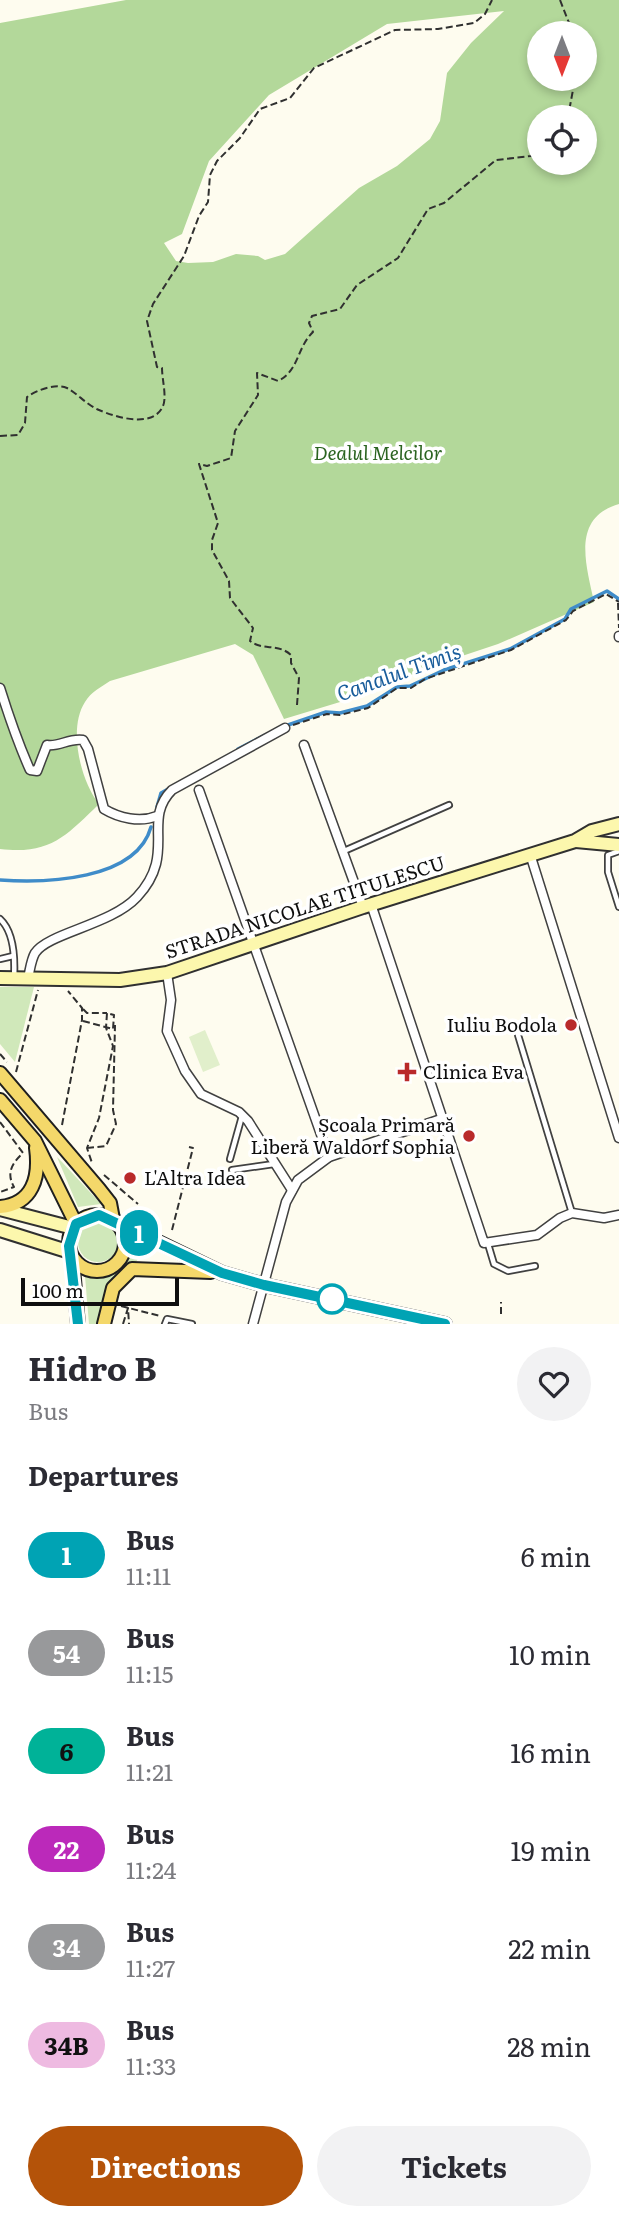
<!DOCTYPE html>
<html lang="en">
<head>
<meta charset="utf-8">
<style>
	body { margin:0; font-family:Literata,serif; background:#f2f2f3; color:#2b2b33; height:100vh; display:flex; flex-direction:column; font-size:26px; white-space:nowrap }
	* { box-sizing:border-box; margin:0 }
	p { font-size:23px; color:#7c7c81 }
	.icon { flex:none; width:38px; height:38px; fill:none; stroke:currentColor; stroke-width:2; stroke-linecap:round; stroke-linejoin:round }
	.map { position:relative; height:1324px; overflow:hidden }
	.drawer { display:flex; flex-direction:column; background:#fff; flex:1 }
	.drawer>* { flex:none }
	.badge { padding:0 14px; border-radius:23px; font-size:24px; line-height:46px }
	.needle { width:46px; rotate:180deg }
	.tools { position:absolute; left:527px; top:21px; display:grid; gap:14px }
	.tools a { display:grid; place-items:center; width:70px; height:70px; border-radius:50%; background:#fff; box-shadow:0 4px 10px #0003; font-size:35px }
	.scale { position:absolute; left:21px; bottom:18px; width:158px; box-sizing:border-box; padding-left:7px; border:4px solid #0e0e0e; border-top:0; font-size:19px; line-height:24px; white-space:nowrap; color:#0e0e0e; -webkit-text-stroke:5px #fff; paint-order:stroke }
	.map>.badge { position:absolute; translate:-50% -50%; box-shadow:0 0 0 4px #fff }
	h2 { padding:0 28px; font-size:26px; line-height:63px }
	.round { display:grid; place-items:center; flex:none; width:74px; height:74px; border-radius:37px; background:#f2f2f3 }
	.summary { display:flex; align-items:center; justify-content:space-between; height:119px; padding:0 28px }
	h1 { font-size:33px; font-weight:700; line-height:52px }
	.action { display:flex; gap:14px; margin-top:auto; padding:14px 28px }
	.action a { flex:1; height:80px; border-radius:42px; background:#b45309; color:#fff; font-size:28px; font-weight:700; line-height:80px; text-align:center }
	.action a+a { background:#f2f2f3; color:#2b2b33 }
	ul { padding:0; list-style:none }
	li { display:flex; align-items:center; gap:21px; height:98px; padding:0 28px }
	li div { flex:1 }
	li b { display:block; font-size:26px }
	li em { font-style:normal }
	li .badge { min-width:77px; font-weight:700; text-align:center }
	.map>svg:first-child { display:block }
</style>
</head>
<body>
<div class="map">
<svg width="619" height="1324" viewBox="0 0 619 1324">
	<rect width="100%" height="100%" fill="#fefcef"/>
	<g fill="#d0e8ba">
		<polygon points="0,987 34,987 15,1062 0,1044"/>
		<polygon points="57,1157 62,1162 101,1204 78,1207"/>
		<circle cx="98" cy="1242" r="20"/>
		<path d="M130 1242 143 1250C135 1269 128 1263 116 1276 104 1289 102 1308 98 1324H89L85 1276C112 1276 125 1269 130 1242Z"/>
	</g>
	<path fill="#b3d89a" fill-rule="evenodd" d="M126 0H619V504C571 518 586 564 594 602L498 644 432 666 373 692 284 719 253 655 235 644 110 681C101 687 91 692 85 702 68 728 80 780 99 804 66 836 50 855 0 849V23ZM504 11 471 43 447 73 440 121 430 139 397 166 359 188 285 254 265 260 258 256 236 254 213 262 188 263 176 261 164 243 182 234 209 161 269 95 387 24ZM539 33H584V79H539ZM539 117H584V163H539Z"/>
	<polygon fill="#e1efcb" points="205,1030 220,1065 203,1072 189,1037"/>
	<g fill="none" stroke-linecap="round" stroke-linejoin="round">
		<g stroke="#3f8cc9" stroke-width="3.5">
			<polyline points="285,726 326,712 340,713 367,706 397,687 410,686 444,670 510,649 565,619 571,609 607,591 619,599"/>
			<polyline points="238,749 265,735"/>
			<polyline points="157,807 161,793 170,788"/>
			<path d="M0 880C45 883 136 881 151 827"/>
		</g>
		<g stroke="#414141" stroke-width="8">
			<g id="lane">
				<polyline points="344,851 449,805"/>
				<polyline points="619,851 608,855 608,872 619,907"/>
				<path d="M0 919C14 932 15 960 14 978"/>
				<polyline points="0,959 13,956"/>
				<polyline points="518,1035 572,1213"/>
				<polyline points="230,1159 242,1116"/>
				<polyline points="232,1170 274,1164"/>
				<polyline points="488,1244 494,1264 508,1271 535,1266"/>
				<polyline points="165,1324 167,1319 192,1324"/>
			</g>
		</g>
		<g stroke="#414141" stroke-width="11">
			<g id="street">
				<polyline points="619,636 619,637"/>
				<path d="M0 688C9 717 18 743 30 770L37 771 47 745C60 747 68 738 83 740L88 749 104 809C119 818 140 823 157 816"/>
				<polyline points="304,745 363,907"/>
				<polyline points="199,790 329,1157"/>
				<polyline points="530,854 619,1138"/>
				<polyline points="371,904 484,1243 537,1235 560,1218 572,1213 604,1218 619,1215"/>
				<polyline points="167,973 171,1000 167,1031 185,1071 201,1094 239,1112 248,1121 292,1190"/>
				<path d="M28 978C30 970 31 960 35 953 48 933 111 925 137 897 178 853 141 821 172 790L285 728"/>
				<polyline points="253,1324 286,1202 298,1180 329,1157 441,1119"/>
			</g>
		</g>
		<g stroke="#303030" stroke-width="16">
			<g id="secondary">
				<polyline points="576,841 619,845"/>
				<polyline points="0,978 120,980 167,973 363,907 575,841 592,831 619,824"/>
				<polyline points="0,1209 73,1228"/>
				<polyline points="0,1230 70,1252"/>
			</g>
		</g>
		<g stroke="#1f1f1f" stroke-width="16">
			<g id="primary">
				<polyline points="0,1073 99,1189 110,1203 113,1219"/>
				<polyline points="0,1100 35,1141 76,1224"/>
				<path d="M0 1207C33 1204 40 1177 36 1148"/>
				<circle cx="97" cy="1243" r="28"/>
				<polyline points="117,1222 222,1273 264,1285 445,1324"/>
				<polyline points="72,1257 78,1324"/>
				<polyline points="104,1324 113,1288 132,1269 211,1272"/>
			</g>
		</g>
		<g stroke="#303030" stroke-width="2" stroke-dasharray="7 3.5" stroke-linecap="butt">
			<polyline points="560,0 573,33"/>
			<polyline points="562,117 570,106 575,79"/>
			<path d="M0 436 18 435 25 423 27 397C37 390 55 383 67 388 78 394 87 405 99 410 115 417 153 429 163 406 167 397 162 379 162 368L157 367 147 321 153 304 184 256 199 216 208 202 210 175 217 161 240 138 260 109 290 98 314 68 395 30 438 29 474 23 485 14 492 0"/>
			<polyline points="618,603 619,628"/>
			<path d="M297 705 299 678 291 663V655C278 643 263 651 250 641L253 628 230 598 229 581 212 550V540L218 523 199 464 207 466 231 458 235 431 258 395 257 373 278 381C299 371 297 347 313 332L309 323 312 316 340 309 357 285 398 258 428 209 444 203 496 160 531 156 539 150"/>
			<polyline points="293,725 327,714 340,715 368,708 397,688 411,688 425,679 511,650 566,620 573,611 606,594 619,602"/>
			<polyline points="83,1009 87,1013 107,1013"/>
			<polyline points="83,1021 113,1029 114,1015 107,1013 106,1028 113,1046 99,1118 87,1148 92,1163"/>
			<polyline points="0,1054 7,1062"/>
			<polyline points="16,1072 38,990"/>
			<path d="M0 1122 23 1153C12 1163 6 1173 14 1187L0 1192"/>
			<polyline points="62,1125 82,1020 82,1008 68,991"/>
			<polyline points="87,1148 106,1146 116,1124 113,1110 115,1025"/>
			<polyline points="104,1175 138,1204"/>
			<polyline points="172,1230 193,1148 189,1147"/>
			<polyline points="121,1306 160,1316"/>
			<polyline points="501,1314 501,1302"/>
			<polyline points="123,1324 128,1308 129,1324"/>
		</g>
		<use href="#lane" stroke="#fff" stroke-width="4.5"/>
		<use href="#street" stroke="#fff" stroke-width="8"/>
		<use href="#secondary" stroke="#fcf7ad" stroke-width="12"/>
		<use href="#primary" stroke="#f4d86a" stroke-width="12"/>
	</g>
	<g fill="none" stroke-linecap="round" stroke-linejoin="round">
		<g stroke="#fff" stroke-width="16">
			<polyline id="line" points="78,1324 69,1246 76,1224 99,1215 222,1273 264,1285 445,1324"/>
		</g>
		<use href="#line" stroke="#00a3b4" stroke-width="10"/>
	</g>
	<g fill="#b92a2b" stroke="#fff" stroke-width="2.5">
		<circle cx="571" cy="1025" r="7"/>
		<path d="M403.5 1061.5h7v7h7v7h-7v7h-7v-7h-7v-7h7z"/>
		<circle cx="469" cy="1136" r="7"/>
		<circle cx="130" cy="1178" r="7"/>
	</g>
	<circle fill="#fff" stroke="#00a3b4" stroke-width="3.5" cx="332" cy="1299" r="14"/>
	<g text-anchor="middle" stroke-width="7" stroke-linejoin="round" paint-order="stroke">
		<g font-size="19" font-style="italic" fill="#2b6420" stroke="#fff">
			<text x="378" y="460">Dealul Melcilor</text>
		</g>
		<g font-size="19" fill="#0e0e0e" stroke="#fff">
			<text transform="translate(305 907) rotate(-18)" y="7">STRADA NICOLAE TITULESCU</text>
		</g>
		<g font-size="19" fill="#0e0e0e" stroke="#fff" text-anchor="end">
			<text x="557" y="1032">Iuliu Bodola</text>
			<text x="423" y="1079" text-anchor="start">Clinica Eva</text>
			<text x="455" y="1132">Școala Primară<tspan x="455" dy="22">Liberă Waldorf Sophia</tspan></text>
			<text x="144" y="1185" text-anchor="start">L'Altra Idea</text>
		</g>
		<g font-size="21" font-style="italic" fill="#1b5e9c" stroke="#fff">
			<text transform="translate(399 673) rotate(-20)" y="7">Canalul Timiș</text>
		</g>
	</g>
</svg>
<div class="tools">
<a><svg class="needle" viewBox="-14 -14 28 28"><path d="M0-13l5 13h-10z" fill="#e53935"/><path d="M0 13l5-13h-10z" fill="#7c7c81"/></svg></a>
<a><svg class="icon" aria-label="locate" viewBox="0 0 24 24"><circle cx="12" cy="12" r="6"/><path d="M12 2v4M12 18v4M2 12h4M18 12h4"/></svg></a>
</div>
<div class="scale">100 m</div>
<b class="badge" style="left:139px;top:1233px;background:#00a3b4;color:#fff">1</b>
</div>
<section class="drawer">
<div class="summary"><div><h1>Hidro B</h1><p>Bus</p></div><a class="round"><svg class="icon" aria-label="heart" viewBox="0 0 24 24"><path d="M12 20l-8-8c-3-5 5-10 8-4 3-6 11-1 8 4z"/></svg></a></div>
<h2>Departures</h2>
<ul>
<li><span class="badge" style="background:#00a3b4;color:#fff">1</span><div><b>Bus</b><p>11:11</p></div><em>6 min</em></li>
<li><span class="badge" style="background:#98999b;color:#fff">54</span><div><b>Bus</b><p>11:15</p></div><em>10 min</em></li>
<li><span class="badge" style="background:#00b298;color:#111">6</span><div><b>Bus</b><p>11:21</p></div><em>16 min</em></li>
<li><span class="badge" style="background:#bb29ba;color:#fff">22</span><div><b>Bus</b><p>11:24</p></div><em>19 min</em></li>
<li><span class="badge" style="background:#98999b;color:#fff">34</span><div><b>Bus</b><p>11:27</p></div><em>22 min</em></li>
<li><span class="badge" style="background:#eebae1;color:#111">34B</span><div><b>Bus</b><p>11:33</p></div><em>28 min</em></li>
</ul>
<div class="action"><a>Directions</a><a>Tickets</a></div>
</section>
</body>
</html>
